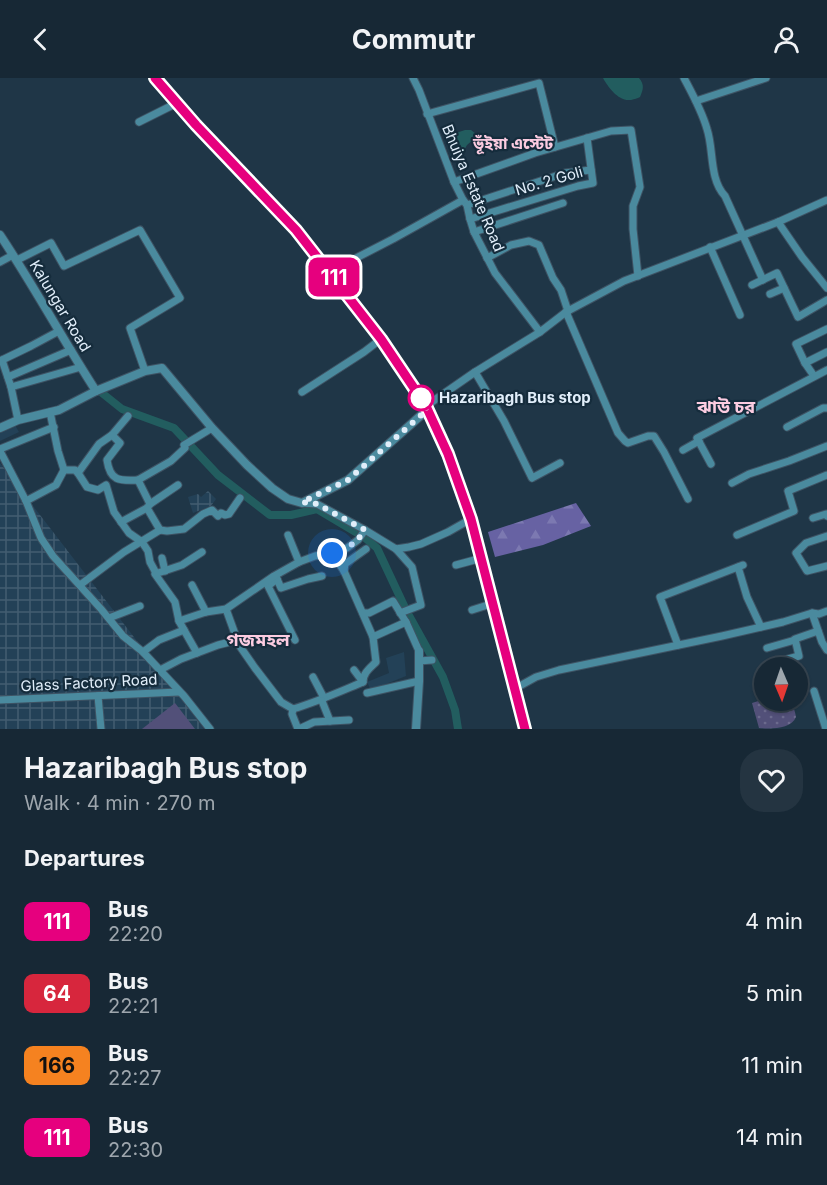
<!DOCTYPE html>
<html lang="en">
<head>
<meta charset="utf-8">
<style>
	body { margin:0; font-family:Inter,"Noto Sans Bengali",sans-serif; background:#243441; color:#f1f3f6; height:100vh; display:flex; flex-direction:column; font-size:22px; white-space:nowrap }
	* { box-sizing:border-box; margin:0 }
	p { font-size:20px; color:#9ea6ad }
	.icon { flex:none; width:33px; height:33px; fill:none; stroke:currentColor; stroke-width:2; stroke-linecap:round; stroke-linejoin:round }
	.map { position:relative; height:651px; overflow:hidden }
	.side { display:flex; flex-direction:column; background:#172835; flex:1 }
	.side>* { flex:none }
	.badge { padding:0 12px; border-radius:9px; font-size:21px; line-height:39px }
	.needle { width:39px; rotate:178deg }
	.tools { position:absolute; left:754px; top:579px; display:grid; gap:12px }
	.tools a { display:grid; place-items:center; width:54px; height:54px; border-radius:50%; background:#172835; box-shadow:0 2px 4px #0004,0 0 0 2px #364450; font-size:30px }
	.you { position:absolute; width:30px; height:30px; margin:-15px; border:4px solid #fff; border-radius:50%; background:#1a73e8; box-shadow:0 0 0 9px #1a73e833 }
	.map>.badge { position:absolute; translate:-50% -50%; box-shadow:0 0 0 3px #fff }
	h2 { padding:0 24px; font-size:22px; line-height:54px }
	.round { display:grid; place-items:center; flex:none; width:63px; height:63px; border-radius:24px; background:#243441 }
	.head { display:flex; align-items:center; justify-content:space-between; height:102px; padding:0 24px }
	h1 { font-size:28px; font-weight:700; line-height:45px }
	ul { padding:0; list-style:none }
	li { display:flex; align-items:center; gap:18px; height:72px; padding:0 24px }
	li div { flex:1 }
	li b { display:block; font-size:22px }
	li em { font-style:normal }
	li .badge { min-width:66px; font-weight:700; text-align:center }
	header { display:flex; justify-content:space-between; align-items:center; height:78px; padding:0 24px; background:#172835; font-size:27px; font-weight:700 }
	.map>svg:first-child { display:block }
</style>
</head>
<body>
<header><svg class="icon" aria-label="back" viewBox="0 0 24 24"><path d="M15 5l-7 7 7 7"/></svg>Commutr<svg class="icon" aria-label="person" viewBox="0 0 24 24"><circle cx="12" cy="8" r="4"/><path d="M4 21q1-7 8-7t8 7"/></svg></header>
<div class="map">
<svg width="827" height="651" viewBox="0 0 827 651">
	<defs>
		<pattern id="industrial-grid" width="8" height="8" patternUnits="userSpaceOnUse" patternTransform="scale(1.5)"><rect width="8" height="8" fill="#234157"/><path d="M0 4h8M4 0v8" fill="none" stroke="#435d70"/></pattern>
		<pattern id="grass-dots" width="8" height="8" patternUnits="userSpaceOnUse" patternTransform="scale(1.5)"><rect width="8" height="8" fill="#525079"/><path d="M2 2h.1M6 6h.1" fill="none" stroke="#6b6a8d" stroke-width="1.8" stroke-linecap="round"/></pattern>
		<pattern id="forest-firs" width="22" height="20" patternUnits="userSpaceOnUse" patternTransform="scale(1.5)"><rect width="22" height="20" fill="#6762a3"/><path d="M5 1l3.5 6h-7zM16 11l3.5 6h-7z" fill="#7c79b1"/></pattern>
	</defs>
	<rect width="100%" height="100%" fill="#1f3647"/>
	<g fill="#234157">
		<polygon points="15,347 19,354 0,363 0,354"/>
		<polygon points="404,574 406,598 371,612 367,604 389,595 386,580"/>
	</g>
	<g fill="url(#industrial-grid)">
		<polygon points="0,385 167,602 204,651 0,651"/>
		<polygon points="208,413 216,421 211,428 193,435 188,419 198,416 201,419"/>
	</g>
	<path fill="url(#grass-dots)" d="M765 621V622C782 622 793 618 796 639 791 651 772 651 759 650L752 625Z"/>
	<polygon fill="url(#forest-firs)" points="576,425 591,448 543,467 495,479 488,454"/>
	<polygon fill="#525079" points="175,625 195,651 142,651"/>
	<g fill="#225d5f">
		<path d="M603 0H639C645 7 643 12 640 19 638 20 632 22 630 22 618 23 608 9 603 0Z"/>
		<polygon points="465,52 471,52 476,56 475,60 467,67 463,74 461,74 449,66 446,62 447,58"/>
	</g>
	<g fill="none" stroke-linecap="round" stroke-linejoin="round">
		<polyline stroke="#225d5f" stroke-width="8" points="102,315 122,331 174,350 218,397 270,437 291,437 317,431 364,459 377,470 407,534 443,599 455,632 458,651"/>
		<g stroke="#3e5364" stroke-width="9">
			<g id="minor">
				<polyline points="413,0 419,12 454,104 463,122 467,127 470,141 474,154 495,195 540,254"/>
				<path d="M684 0C693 17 702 33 707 51 714 72 709 101 725 118L763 202"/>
				<polyline points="696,23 766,0"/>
				<polyline points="427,36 539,5 555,69"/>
				<polyline points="139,44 177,25"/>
				<polyline points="454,104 535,75 611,53 631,52 640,109 633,128 633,151 638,198"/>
				<polyline points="467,127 565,95 591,92"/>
				<polyline points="470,141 578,108 593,105 587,60"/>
				<polyline points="778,144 802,179 827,210"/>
				<polyline points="474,154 563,125"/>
				<polyline points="710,169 740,237"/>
				<polyline points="487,180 511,167 529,163 539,167 553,200 561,212 568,233"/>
				<polyline points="17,182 51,165 64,188 140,152 180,220 130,250 145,293"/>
				<polyline points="0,184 13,177"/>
				<polyline points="329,194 393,161 463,122"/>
				<polyline points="752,207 777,195 798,239 827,222"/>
				<polyline points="770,216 784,210"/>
				<polyline points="566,234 618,355 625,363 628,365 648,358 654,358 664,374 688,421"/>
				<polyline points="2,282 31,268 59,253"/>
				<polyline points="2,282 11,309 18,342"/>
				<polyline points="805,285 796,266 827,251"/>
				<polyline points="475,294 504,343 532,400 560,385"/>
				<polyline points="814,298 805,285 827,274"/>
				<polyline points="8,299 71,272"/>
				<polyline points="11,309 81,289"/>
				<polyline points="302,314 364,274 381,261"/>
				<polyline points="426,328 475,294 540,254 566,234 624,203 778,144 827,122"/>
				<polyline points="50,334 58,373 64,392"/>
				<polyline points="787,349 823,330 827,330"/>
				<polyline points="112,357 128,338"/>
				<polyline points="184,367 212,350"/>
				<polyline points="0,371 54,349"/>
				<polyline points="683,372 699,363"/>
				<polyline points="0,373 26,423 41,460 53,478 101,531 123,558 143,574 184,618 210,651"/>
				<polyline points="711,386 697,360 827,292"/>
				<polyline points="78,395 87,409 98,412 106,407 114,434 129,455 142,464 148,473 150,484 156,495"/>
				<polyline points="138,402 171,383 185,370"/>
				<polyline points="732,405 749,396 789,383 827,368"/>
				<path d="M26 423 56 407 64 392H75L78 395 99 366 112 357 120 365 107 382C110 403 119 403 138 402L150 426 147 430 160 452"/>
				<polyline points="302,425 317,426 365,452 396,471 409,469 421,466 448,454 471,441"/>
				<polyline points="150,426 178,407"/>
				<polyline points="813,440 826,436 827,438"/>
				<polyline points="121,444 147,430"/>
				<polyline points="160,452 167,453 184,451 203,436 212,432 218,438 221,435 225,437 229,436 240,420"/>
				<polyline points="288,457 299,484"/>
				<polyline points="737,457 794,433 788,413 827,397"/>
				<polyline points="827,458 806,465 796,475 807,493 827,488"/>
				<polyline points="396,471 412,489 421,527 400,535"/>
				<polyline points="162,480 165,493"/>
				<polyline points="456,487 482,480"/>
				<polyline points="738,489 747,519 761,549"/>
				<polyline points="344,493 345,486 366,471"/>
				<polyline points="276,500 277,501 268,508 295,562"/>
				<polyline points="277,501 281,510 308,501 322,498"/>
				<polyline points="80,507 124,474 160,452"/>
				<polyline points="192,507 206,534"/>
				<path d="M226 531 239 567 255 590 281 624 293 631C317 624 339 614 363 604 363 595 370 590 376 584L373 559 344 493 332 475"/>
				<polyline points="472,532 494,525"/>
				<polyline points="363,535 369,535 393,523 406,544 419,573"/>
				<polyline points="812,535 822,564 827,572"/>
				<polyline points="109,540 140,528"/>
				<polyline points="179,543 175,524 155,496 182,487 202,474"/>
				<polyline points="184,552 197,575"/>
				<polyline points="373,559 406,544"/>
				<polyline points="678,567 660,519 743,487"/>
				<polyline points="767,570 795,562"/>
				<polyline points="143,574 159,562 184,552 179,543 206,534 226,531 274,498 299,484 315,478 337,474 347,470 358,462 365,452"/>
				<polyline points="419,583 432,582"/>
				<polyline points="773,585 799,578 795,561 818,553"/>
				<polyline points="160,592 181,581 218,567 238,562"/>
				<polyline points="354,592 363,604"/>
				<polyline points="313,599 324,620"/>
				<polyline points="516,610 536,599 559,592 722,558 783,544 812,535 819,536 827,533"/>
				<polyline points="814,613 826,651"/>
				<polyline points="367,615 419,603"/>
				<polyline points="98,618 101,651"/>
				<polyline points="0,622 179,614"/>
				<polyline points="322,623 330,643"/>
				<polyline points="293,631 292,636 298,651"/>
				<polyline points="299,651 314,644 349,642"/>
			</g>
		</g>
		<g stroke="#3e5364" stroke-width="10">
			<g id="tertiary">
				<path d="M0 157C34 208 63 262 96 313"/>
				<polyline points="0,350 18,342 59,332 96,313 145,293 162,290 212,350 247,387 272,410 288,421 302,425 348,402 427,332"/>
				<polyline points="416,651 419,603 419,573"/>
			</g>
		</g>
		<g stroke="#3e5364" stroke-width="13">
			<polyline id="trunk" points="155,0 196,47 296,152 381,261 426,328 448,376 471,441 525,651"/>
		</g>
		<use href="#minor" stroke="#4a8a9e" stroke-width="7"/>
		<use href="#tertiary" stroke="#4a8a9e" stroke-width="8"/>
		<use href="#trunk" stroke="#a2e6fb" stroke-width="10"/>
	</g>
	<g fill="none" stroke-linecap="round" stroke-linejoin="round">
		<g stroke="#fff" stroke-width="14">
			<polyline id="line" points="155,0 196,47 296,152 381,261 426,328 448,376 471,441 525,651"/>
		</g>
		<use href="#line" stroke="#e6007e" stroke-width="9"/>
		<path stroke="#e1eefa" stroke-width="6" stroke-dasharray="0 10.8" d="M332 475C347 472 357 464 365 452L317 426 302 424 348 402 427 332 421 320"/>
	</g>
	<circle fill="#fff" stroke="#e6007e" stroke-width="3" cx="421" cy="320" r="12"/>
	<g text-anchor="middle" stroke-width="4.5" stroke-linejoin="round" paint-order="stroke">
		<g font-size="15" fill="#e1eefa" stroke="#152c3c">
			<text transform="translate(549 103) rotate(-16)" y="5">No. 2 Goli</text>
			<text transform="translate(473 110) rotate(67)" y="5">Bhuiya Estate Road</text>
			<text transform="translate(60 228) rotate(59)" y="5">Kalungar Road</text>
			<text transform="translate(89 605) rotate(-3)" y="5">Glass Factory Road</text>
		</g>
		<g font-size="15" font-weight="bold" fill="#e1eefa" stroke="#152c3c" text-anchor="start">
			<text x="439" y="325">Hazaribagh Bus stop</text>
		</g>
		<g font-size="16" font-weight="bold" fill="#fccce1" stroke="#152c3c">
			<text x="513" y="71">ভূঁইয়া এস্টেট</text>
		</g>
		<g font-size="18" font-weight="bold" fill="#fccce1" stroke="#152c3c">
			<text x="726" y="335">ঝাউ চর</text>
			<text x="258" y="568">গজমহল</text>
		</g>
	</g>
</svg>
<div class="tools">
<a><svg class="needle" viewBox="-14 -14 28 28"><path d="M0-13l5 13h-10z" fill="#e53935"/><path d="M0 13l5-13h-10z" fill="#9ea6ad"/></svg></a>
</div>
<div class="you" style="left:332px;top:475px"></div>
<b class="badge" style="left:334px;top:199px;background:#e6007e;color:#fff">111</b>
</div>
<section class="side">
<div class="head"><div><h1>Hazaribagh Bus stop</h1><p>Walk · 4 min · 270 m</p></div><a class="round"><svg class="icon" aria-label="heart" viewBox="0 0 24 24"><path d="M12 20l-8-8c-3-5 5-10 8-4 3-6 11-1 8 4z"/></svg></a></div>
<h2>Departures</h2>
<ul>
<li><span class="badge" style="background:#e6007e;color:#fff">111</span><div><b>Bus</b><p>22:20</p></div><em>4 min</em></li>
<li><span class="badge" style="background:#d7263d;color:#fff">64</span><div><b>Bus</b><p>22:21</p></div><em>5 min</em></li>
<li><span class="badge" style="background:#f58220;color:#111">166</span><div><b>Bus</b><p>22:27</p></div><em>11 min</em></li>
<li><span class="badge" style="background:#e6007e;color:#fff">111</span><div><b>Bus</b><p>22:30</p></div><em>14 min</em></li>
</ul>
</section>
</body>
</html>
